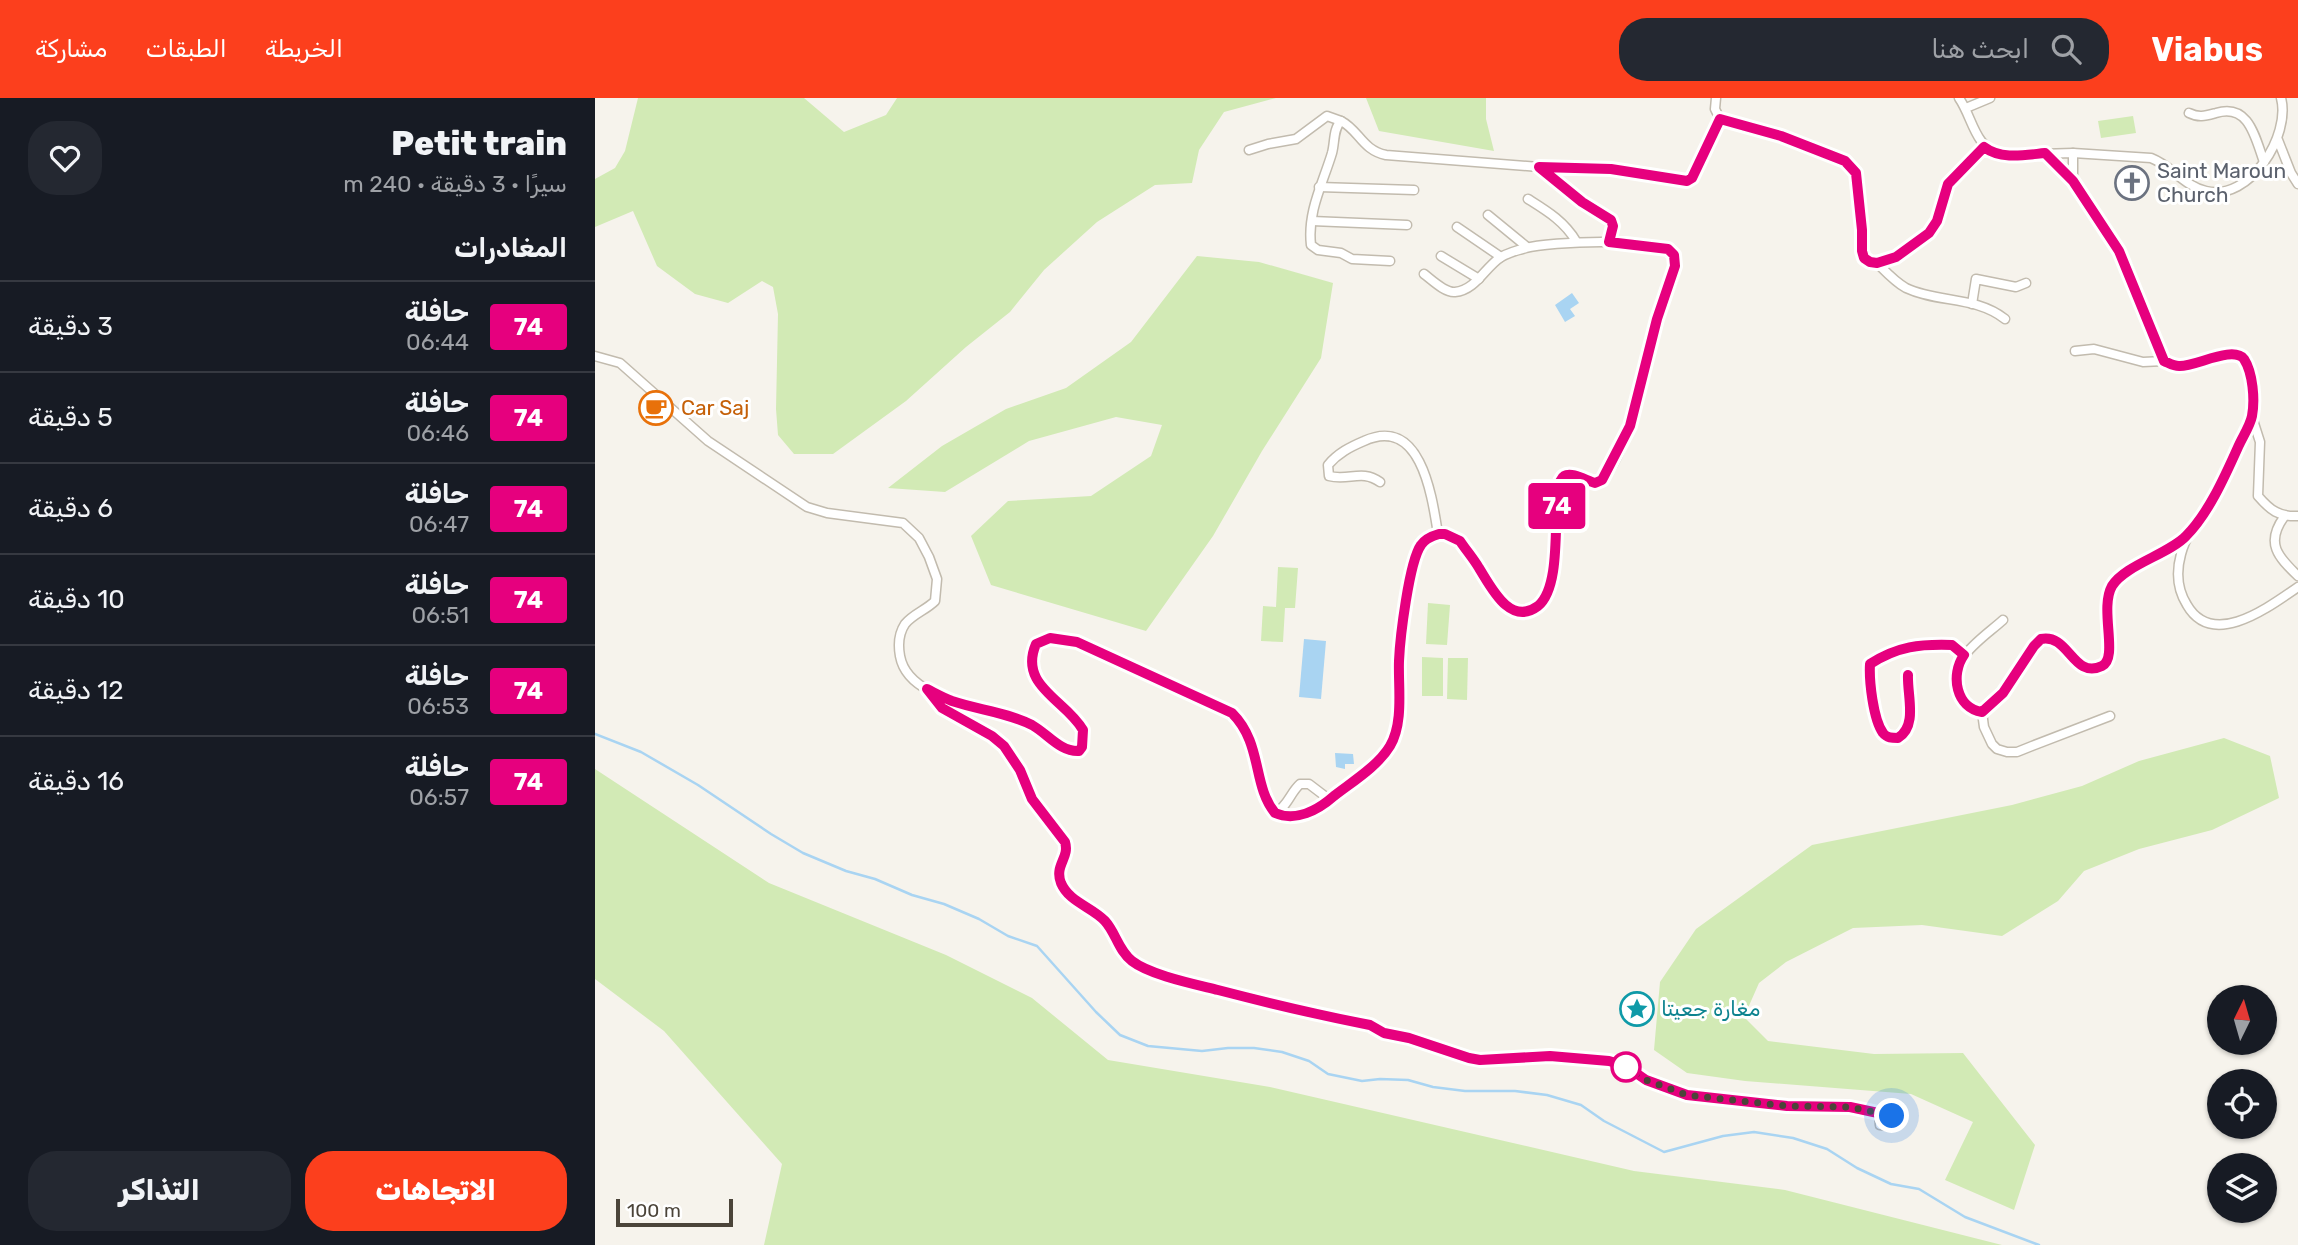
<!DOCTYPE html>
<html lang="ar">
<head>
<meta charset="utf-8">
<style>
	body { margin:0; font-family:Rubik,Vazirmatn,sans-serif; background:#242831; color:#f1f3f6; direction:rtl; height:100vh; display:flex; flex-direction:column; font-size:26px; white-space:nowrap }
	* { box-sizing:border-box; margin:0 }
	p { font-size:23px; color:#9ea1a6 }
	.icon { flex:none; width:38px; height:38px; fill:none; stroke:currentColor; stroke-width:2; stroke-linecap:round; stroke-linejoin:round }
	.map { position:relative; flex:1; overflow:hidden; direction:ltr }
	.panel { display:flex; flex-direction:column; background:#171b24; width:595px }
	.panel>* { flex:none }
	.badge { padding:0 14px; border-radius:5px; font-size:24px; line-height:46px }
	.needle { width:46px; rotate:5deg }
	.controls { position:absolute; left:1612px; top:887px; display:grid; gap:14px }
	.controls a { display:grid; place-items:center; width:70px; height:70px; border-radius:50%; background:#171b24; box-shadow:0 2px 5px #0004; font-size:35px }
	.scale { position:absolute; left:21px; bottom:18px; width:117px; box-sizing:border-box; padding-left:7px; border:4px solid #4b4439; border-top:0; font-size:19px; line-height:24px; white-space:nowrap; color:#4b4439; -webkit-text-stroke:5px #fff; paint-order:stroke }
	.you { position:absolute; width:35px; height:35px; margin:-18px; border:5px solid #fff; border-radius:50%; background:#1a73e8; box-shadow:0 0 0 10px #1a73e833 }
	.map>.badge { position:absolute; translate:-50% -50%; box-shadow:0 0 0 4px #fff }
	h2 { padding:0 28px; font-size:26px; line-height:63px }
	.round { display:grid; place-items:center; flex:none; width:74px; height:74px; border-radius:28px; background:#242831 }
	.head { display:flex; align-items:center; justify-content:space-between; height:119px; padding:0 28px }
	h1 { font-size:33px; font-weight:800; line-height:52px }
	.cta { display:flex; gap:14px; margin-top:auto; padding:14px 28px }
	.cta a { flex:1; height:80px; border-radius:28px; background:#fc3f1d; color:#fff; font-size:28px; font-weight:800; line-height:80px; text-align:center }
	.cta a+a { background:#242831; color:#f1f3f6 }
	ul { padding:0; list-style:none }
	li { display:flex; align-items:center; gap:21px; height:91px; padding:0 28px; border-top:2px solid #363941 }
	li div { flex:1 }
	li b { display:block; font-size:26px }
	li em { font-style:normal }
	li .badge { min-width:77px; font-weight:700; text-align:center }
	header { display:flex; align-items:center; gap:42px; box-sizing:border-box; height:98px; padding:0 35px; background:#fc3f1d; color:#fff }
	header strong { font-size:33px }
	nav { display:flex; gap:38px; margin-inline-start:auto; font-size:24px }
	.search { width:490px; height:63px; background:#242831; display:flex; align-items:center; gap:18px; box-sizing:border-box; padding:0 24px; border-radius:28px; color:#9ea1a6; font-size:26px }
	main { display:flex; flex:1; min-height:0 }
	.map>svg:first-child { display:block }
</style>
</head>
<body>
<header>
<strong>Viabus</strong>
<div class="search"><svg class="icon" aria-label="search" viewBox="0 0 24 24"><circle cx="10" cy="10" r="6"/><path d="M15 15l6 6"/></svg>ابحث هنا</div>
<nav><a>الخريطة</a><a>الطبقات</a><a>مشاركة</a></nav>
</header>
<main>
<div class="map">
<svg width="1703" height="1147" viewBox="0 0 1703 1147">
	<rect width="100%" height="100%" fill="#f6f3ec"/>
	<g fill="#d2eab5">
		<polygon points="43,0 209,0 249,34 291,17 302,0 681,0 629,14 604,52 597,85 560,87 502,124 449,172 415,214 371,249 311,303 238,356 199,356 183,337 181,311 183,216 178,189 167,183 133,205 100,196 62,168 38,113 0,129 0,81 20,70 30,53"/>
		<polygon points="771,0 891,0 891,21 899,53 784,33"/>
		<polygon points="1538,18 1541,35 1506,40 1503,23"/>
		<polygon points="602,158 664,164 738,185 726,260 667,353 618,438 551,533 396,487 376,438 413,403 496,398 556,358 567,327 521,319 434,343 350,394 293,390 347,348 411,311 471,290 536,244"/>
		<polygon points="683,469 703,470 700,510 690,510 688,544 666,543 668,508 681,509"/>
		<polygon points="833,505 855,507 852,547 831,546"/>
		<polygon points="827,559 848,560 848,598 827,598"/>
		<polygon points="853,560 873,560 872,602 852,601"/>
		<polygon points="1629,640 1675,658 1684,700 1617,732 1544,751 1489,773 1463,803 1407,838 1327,827 1258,830 1191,864 1164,885 1149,919 1173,943 1279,956 1368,955 1440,1047 1419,1112 1350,1082 1378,1024 1316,996 1150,983 1092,975 1059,952 1065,884 1101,831 1217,747 1417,707 1487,688 1544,663"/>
		<polygon points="0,671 174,785 351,857 437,900 513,962 675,989 1039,1073 1190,1092 1407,1147 169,1147 187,1066 69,933 0,881"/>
	</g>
	<g fill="#a9d4f2">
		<polygon points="977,195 984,205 975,211 980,218 970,224 960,207"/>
		<polygon points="709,541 731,543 726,601 704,599"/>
		<polygon points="740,655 758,656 759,666 750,666 750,671 741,669"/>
	</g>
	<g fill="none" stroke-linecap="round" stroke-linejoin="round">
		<polyline stroke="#a9d4f2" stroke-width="2.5" points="0,636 46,654 103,687 176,736 208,755 251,773 280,781 317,797 349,806 384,821 413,838 442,848 501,914 525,937 553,948 607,953 633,950 659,950 687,954 714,963 733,976 767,983 785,981 813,982 838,989 870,993 920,993 952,997 986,1007 1009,1023 1069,1054 1128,1038 1159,1034 1198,1040 1232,1051 1262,1070 1296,1086 1324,1091 1370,1119 1444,1147"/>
		<g stroke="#c2bbae" stroke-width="11">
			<g id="minor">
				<path d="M1364 0C1378 20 1379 49 1406 57L1478 55 1556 60C1577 68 1589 88 1611 93 1655 104 1696 37 1686 0"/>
				<polyline points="1371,10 1395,0"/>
				<path d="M1594 15C1604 20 1610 18 1621 15 1654 5 1660 39 1669 64"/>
				<polyline points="1125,21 1186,38 1250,63 1261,75 1267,132 1267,153 1269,160 1275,164 1292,163 1333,135 1342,123 1353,87 1389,49"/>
				<polyline points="1683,42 1696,75 1703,86"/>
				<polyline points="654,52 673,46 701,41 732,18 746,23"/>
				<path d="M1450 55 1478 83 1490 99 1532 167 1569 263C1573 265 1578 268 1584 268 1601 269 1639 246 1649 262 1658 276 1661 303 1657 319 1655 327 1649 336 1646 344 1638 361 1631 381 1621 397 1608 417 1592 433 1586 456 1581 474 1582 491 1592 507 1618 552 1675 508 1703 489"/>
				<polyline points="1478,55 1478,83"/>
				<polyline points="944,69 987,104 1016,122 1018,128 1014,144"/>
				<polyline points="724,89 819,92"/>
				<path d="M933 101C952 113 969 123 981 143"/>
				<polyline points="893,117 932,149"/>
				<polyline points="717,123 812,127"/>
				<polyline points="862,129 906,159"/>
				<polyline points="846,158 884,181"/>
				<path d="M795 163 757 161 746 155 723 152 716 147C712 114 728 85 737 55 740 44 738 31 746 23 764 32 767 52 791 57L944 69 1015 71 1092 83 1097 80 1125 21 1120 11 1121 0"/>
				<path d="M1282 165C1291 174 1300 184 1311 190 1343 205 1381 198 1410 221"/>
				<polyline points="1377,206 1381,181 1421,189 1431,185"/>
				<polyline points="1480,253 1499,251 1548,264 1569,263"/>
				<path d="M0 258 25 265 113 343 212 409 232 415 308 425 324 440 334 459 342 481 340 503C331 512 318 516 310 526 304 535 303 547 305 558 313 602 384 606 418 619 440 627 450 639 469 650 473 653 479 653 484 653L487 649 488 632C471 602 423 588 441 546L455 540 482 544 637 615 652 633 672 705 682 717C708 721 725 709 744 694 761 680 784 667 795 648 808 624 803 590 804 564 805 536 810 507 816 480 819 463 822 443 840 437 882 423 893 530 935 512 947 507 953 495 956 483 965 453 962 419 964 388 970 366 990 386 1005 384 1028 361 1040 308 1048 276 1052 258 1056 238 1062 220 1068 202 1084 178 1079 159 1074 137 951 144 931 150 923 152 913 155 906 159 890 169 881 192 860 194 850 195 837 182 829 176"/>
				<path d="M1657 319 1665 344 1663 398C1675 412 1684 419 1703 418"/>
				<path d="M785 384C767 371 754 383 734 378L733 367C743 355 755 349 769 343 826 317 837 398 843 436"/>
				<path d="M1689 419C1670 445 1683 459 1703 478"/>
				<path d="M1408 522C1387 541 1347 564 1365 598 1370 608 1377 612 1387 614 1405 601 1415 586 1426 567 1432 558 1437 547 1446 541 1474 536 1475 576 1503 569 1523 565 1513 541 1511 527 1510 516 1511 506 1514 495 1520 474 1571 451 1591 439"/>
				<path d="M1313 577C1312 597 1323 628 1303 640 1297 640 1292 640 1288 635 1278 621 1274 582 1275 566L1293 554 1315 549 1340 547H1358L1369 557"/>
				<path d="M334 593 347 610 397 638 409 648 425 672 437 701 470 744C475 760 459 767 466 785 474 804 497 808 510 823 521 835 524 852 537 863 555 877 604 888 628 893 677 905 726 917 775 927L789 935 814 940 874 960 885 962 955 958 1014 963 1031 968 1051 982 1092 997 1192 1008 1255 1009 1297 1018 1294 1028 1285 1027 1284 1015"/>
				<polyline points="1387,614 1389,629 1397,646 1402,651 1412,654 1422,654 1437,648 1515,618"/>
				<path d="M680 715C693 708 695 695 705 686H714L735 702"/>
			</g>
		</g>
		<use href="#minor" stroke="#fff" stroke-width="8"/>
	</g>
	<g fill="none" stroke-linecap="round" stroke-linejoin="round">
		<g stroke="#fff" stroke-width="16">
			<path id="line" d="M1295 1026 1297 1018 1255 1009 1192 1008 1092 997 1051 982 1031 968 1014 963 955 958 885 962 874 960 814 940 789 935 775 927C724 917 673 905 623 892 599 886 555 877 537 863 523 852 521 835 510 823 497 809 474 804 466 785 459 767 475 760 470 744L437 701 425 672 409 648 397 638 347 610 332 591C340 595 349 600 357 603 384 612 411 614 437 627 453 636 465 654 484 653L487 649 488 632C471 602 423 588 441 546L455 540 482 544 637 615C668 646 657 687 680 715 701 724 723 712 739 698 757 684 783 668 795 648 809 624 803 589 804 563 805 540 814 464 826 447 830 441 837 438 844 436H850L865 443C871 452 878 460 884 470 896 489 915 529 943 508 972 484 953 387 969 378 977 373 992 383 1000 385L1007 382 1035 328 1062 221 1080 168 1079 157 1073 151 1014 144 1018 128 1016 122 987 104 944 69 1016 71 1092 83 1097 80 1125 21 1186 38 1250 63 1261 75 1267 132V153L1269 160 1275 164 1282 165 1301 159 1334 135 1342 123 1353 86 1389 49C1406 62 1430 57 1450 55L1478 83 1524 153 1569 263C1574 265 1578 268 1584 268 1600 269 1638 247 1649 261 1658 275 1660 302 1657 318 1655 328 1648 338 1644 347 1631 376 1614 415 1591 438 1574 456 1530 467 1517 488 1504 511 1524 560 1507 568 1478 582 1474 535 1446 541L1439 548 1408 595 1387 614C1361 610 1355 577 1369 557L1357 547C1325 546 1303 548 1275 566 1274 582 1278 621 1288 635 1292 640 1297 640 1303 640 1323 628 1312 597 1313 577"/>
		</g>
		<use href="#line" stroke="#e6007e" stroke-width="10"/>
		<polyline stroke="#4b4439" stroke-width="7" stroke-dasharray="0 12.6" points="1031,969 1051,982 1092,997 1192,1008 1255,1009 1297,1018"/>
	</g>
	<defs>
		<g id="church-ring" transform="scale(1.75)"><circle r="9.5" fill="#fff" stroke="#6b7280" stroke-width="1.5"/><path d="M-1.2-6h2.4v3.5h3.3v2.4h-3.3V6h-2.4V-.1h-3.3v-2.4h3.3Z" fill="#6b7280"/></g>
		<g id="cafe-ring" transform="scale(1.75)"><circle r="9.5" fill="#fff" stroke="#e8710a" stroke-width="1.5"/><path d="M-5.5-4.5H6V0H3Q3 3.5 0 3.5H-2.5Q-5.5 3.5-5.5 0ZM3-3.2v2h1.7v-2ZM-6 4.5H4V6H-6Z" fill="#e8710a"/></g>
		<g id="sight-ring" transform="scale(1.75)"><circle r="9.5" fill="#fff" stroke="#0f9aa8" stroke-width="1.5"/><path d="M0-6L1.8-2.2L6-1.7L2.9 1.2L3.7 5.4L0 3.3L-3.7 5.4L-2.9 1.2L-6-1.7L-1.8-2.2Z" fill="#0f9aa8"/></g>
	</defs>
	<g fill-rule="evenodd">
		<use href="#church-ring" x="1537" y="85"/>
		<use href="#cafe-ring" x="61" y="310"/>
		<use href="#sight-ring" x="1042" y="911"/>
	</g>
	<circle fill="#fff" stroke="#e6007e" stroke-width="3.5" cx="1031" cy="969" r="14"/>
	<g text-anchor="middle" stroke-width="6" stroke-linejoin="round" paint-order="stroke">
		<g font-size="21" fill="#5b616d" stroke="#fff" text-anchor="start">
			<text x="1562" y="80">Saint Maroun<tspan x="1562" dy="24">Church</tspan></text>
		</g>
		<g font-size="21" fill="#c56008" stroke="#fff" text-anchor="start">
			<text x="86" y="317">Car Saj</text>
		</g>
		<g font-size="21" fill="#0d838f" stroke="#fff" text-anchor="start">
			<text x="1066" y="918">مغارة جعيتا</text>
		</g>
	</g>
</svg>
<div class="controls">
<a><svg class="needle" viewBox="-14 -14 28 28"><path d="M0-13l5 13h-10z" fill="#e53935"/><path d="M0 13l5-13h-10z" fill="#9ea1a6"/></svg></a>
<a><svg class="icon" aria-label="locate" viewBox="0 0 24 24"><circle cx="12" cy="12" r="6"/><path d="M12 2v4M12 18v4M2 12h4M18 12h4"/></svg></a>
<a><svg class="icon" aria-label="layers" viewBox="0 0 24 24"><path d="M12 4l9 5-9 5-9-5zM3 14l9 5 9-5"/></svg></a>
</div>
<div class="scale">100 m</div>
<div class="you" style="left:1297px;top:1018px"></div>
<b class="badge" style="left:962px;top:408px;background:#e6007e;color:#fff">74</b>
</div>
<section class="panel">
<div class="head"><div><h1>Petit train</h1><p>سيرًا · 3 دقيقة · 240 m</p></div><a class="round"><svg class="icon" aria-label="heart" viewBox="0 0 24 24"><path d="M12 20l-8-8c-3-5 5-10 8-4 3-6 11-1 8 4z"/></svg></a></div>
<h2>المغادرات</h2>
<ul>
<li><span class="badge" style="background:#e6007e;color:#fff">74</span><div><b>حافلة</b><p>06:44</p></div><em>3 دقيقة</em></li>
<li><span class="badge" style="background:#e6007e;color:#fff">74</span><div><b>حافلة</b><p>06:46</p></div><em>5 دقيقة</em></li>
<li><span class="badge" style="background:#e6007e;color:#fff">74</span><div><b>حافلة</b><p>06:47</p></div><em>6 دقيقة</em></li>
<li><span class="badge" style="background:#e6007e;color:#fff">74</span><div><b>حافلة</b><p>06:51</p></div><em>10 دقيقة</em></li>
<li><span class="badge" style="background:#e6007e;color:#fff">74</span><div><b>حافلة</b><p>06:53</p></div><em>12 دقيقة</em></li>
<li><span class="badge" style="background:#e6007e;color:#fff">74</span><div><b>حافلة</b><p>06:57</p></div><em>16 دقيقة</em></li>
</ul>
<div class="cta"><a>الاتجاهات</a><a>التذاكر</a></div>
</section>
</main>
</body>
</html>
